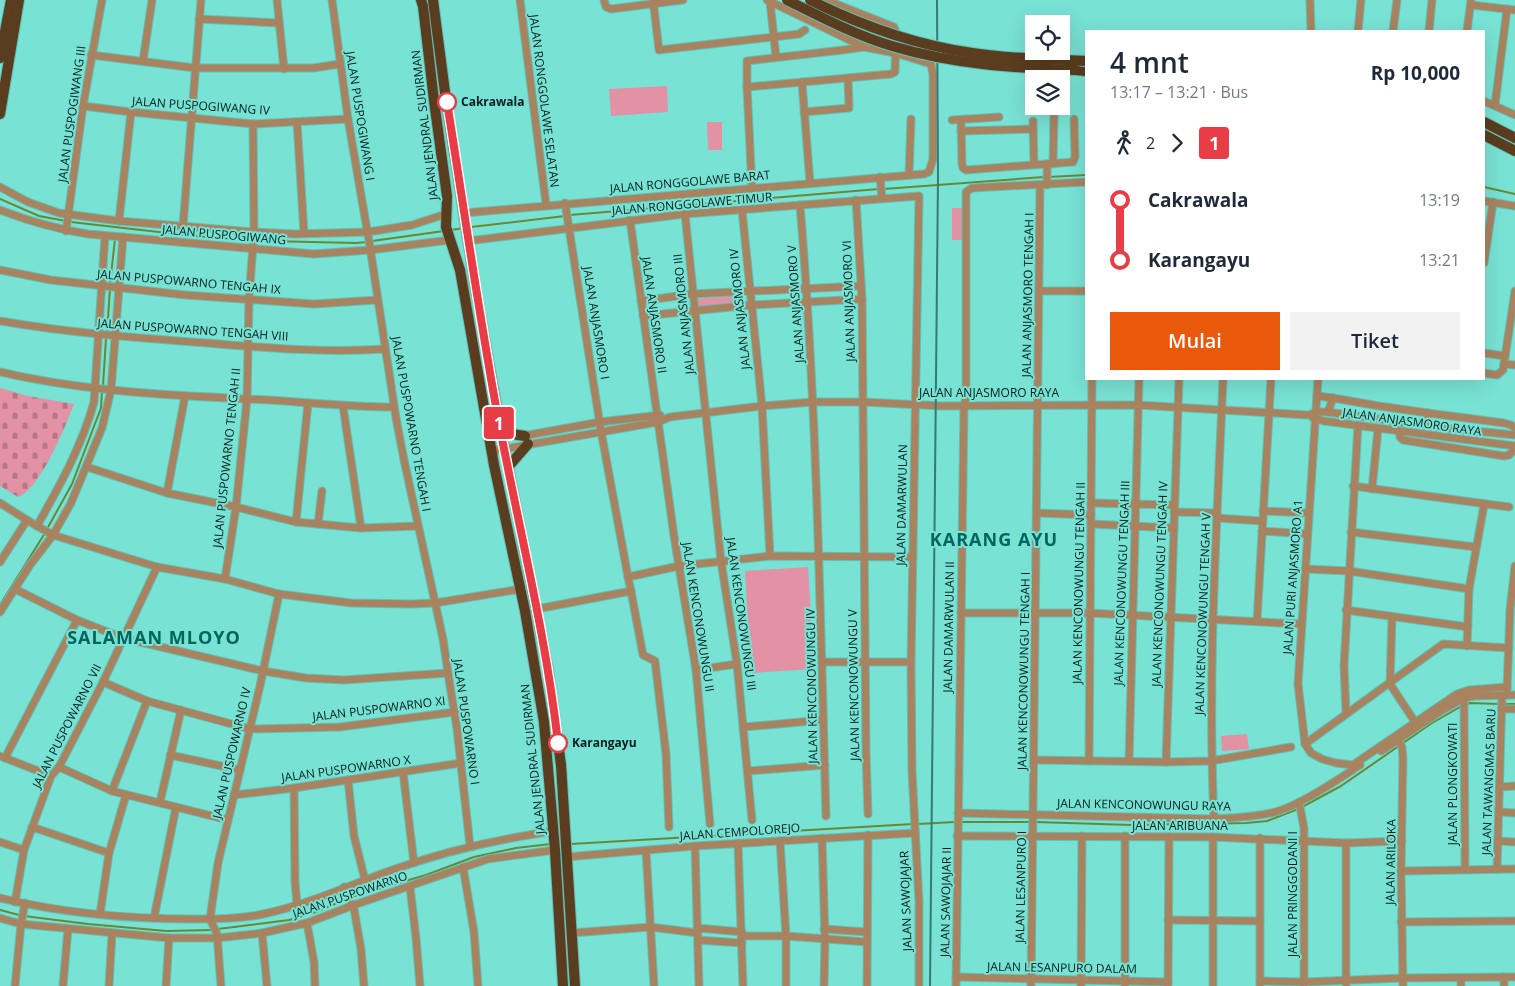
<!DOCTYPE html>
<html lang="id">
<head>
<meta charset="utf-8">
<style>
	body { margin:0; font-family:"Open Sans",sans-serif; background:#f2f2f3; color:#1f2937; height:100vh; display:flex; flex-direction:column; font-size:19px; white-space:nowrap }
	* { box-sizing:border-box; margin:0 }
	p { font-size:16px; color:#747a83 }
	.icon { flex:none; width:28px; height:28px; fill:none; stroke:currentColor; stroke-width:2; stroke-linecap:round; stroke-linejoin:round }
	.map { position:relative; flex:1; overflow:hidden }
	.details { position:absolute; left:1085px; top:30px; width:400px; height:350px; display:flex; flex-direction:column; background:#fff; border-radius:0px; box-shadow:0 5px 20px #0002 }
	.details>* { flex:none }
	.badge { padding:0 10px; border-radius:4px; font-size:18px; line-height:32px }
	.controls { position:absolute; left:1025px; top:15px; display:grid; gap:10px }
	.controls a { display:grid; place-items:center; width:45px; height:45px; border-radius:0px; background:#fff; box-shadow:0 5px 20px #0002; font-size:25px }
	.map>.badge { position:absolute; translate:-50% -50%; box-shadow:0 0 0 2px #fff }
	.legs { display:flex; align-items:center; gap:8px; height:55px; padding:0 25px; font-size:16px }
	.legs p { margin-inline-start:auto }
	.headline { display:flex; align-items:center; justify-content:space-between; height:85px; padding:0 25px }
	h1 { font-size:28px; font-weight:600; line-height:38px }
	.cta { display:flex; gap:10px; margin-top:auto; padding:10px 25px }
	.cta a { flex:1; height:58px; border-radius:0px; background:#ea580c; color:#fff; font-size:20px; font-weight:600; line-height:58px; text-align:center }
	.cta a+a { background:#f2f2f3; color:#1f2937 }
	ul { padding:0 25px; list-style:none }
	li { display:flex; align-items:center; gap:18px; height:60px; font-size:19px }
	li i { display:grid; place-items:center; width:8px; height:100%; margin:0 6px; background:currentColor }
	li i::after { content:''; width:12px; height:12px; margin:-6px; border:4px solid; border-radius:50%; background:#fff }
	li p { margin-inline-start:auto }
	li:first-child i { background:linear-gradient(#0000 50%,currentColor 0) }
	li:last-child i { background:linear-gradient(currentColor 50%,#0000 0) }
	.map>svg:first-child { display:block }
</style>
</head>
<body>
<div class="map">
<svg width="1515" height="986" viewBox="0 0 1515 986">
	<defs>
		<pattern id="cemetery-stones" width="16" height="16" patternUnits="userSpaceOnUse" patternTransform="scale(1.25)"><rect width="16" height="16" fill="#e391a4"/><path d="M2 7V4a2 2 0 0 1 4 0v3zM10 15v-3a2 2 0 0 1 4 0v3z" fill="#b67685"/></pattern>
	</defs>
	<rect width="100%" height="100%" fill="#78e2d4"/>
	<path fill="url(#cemetery-stones)" d="M0 388 28 396 74 404C66 425 40 490 18 497L0 486Z"/>
	<g fill="#e391a4">
		<polygon points="667,86 668,112 611,116 609,89"/>
		<polygon points="707,122 722,122 722,150 708,150"/>
		<rect x="952" y="208" width="12" height="32"/>
		<polygon points="733,295 734,305 697,308 696,299"/>
		<polygon points="808,567 814,669 751,673 745,571"/>
		<polygon points="1247,734 1249,749 1222,751 1221,736"/>
	</g>
	<g fill="none" stroke-linecap="round" stroke-linejoin="round">
		<g stroke="#678935" stroke-width="2">
			<polyline points="1049,177 1086,175"/>
			<polyline points="1484,187 1515,194"/>
			<polyline points="884,189 1044,177"/>
			<polyline points="0,199 39,216 66,221"/>
			<polyline points="570,215 879,189"/>
			<polyline points="71,222 194,236 267,241 356,243 367,242"/>
			<polyline points="471,227 565,216"/>
			<polyline points="451,230 464,228"/>
			<polyline points="372,241 444,231"/>
			<polyline points="110,284 115,239"/>
			<polyline points="107,333 110,288"/>
			<polyline points="103,386 106,338"/>
			<polyline points="47,529 72,484 101,408 102,390"/>
			<polyline points="0,605 45,533"/>
			<polyline points="1505,704 1515,704"/>
			<polyline points="1302,807 1341,786 1432,723 1460,707 1470,703 1500,704"/>
			<polyline points="960,822 1030,822"/>
			<polyline points="1035,822 1132,825 1246,823 1267,821 1298,809"/>
			<polyline points="918,824 955,822"/>
			<polyline points="571,844 913,824"/>
			<polyline points="351,897 426,875 474,857 516,848 551,844"/>
			<polyline points="0,910 19,915"/>
			<polyline points="24,916 88,924 166,931 213,930"/>
			<polyline points="218,929 289,920 316,912 346,899"/>
		</g>
		<g stroke="#62bfb3" stroke-width="9">
			<g id="minor">
				<polyline points="277,0 284,69"/>
				<polyline points="332,0 348,119 370,247 396,418 404,460 443,639 448,673 457,729 470,846"/>
				<polyline points="520,0 546,204"/>
				<polyline points="604,0 606,7 611,9 683,0"/>
				<polyline points="653,0 659,50 799,34 805,30"/>
				<polyline points="1310,0 1311,31"/>
				<polyline points="770,2 776,57"/>
				<polyline points="1471,5 1515,10"/>
				<polyline points="199,19 279,23"/>
				<polyline points="1358,31 1361,0"/>
				<polyline points="1393,31 1397,0"/>
				<polyline points="1429,31 1432,0"/>
				<polyline points="1467,31 1471,0"/>
				<polyline points="91,55 195,68 313,68 340,64"/>
				<polyline points="143,61 152,0"/>
				<polyline points="802,82 810,183"/>
				<polyline points="747,87 891,74 895,72 896,32 894,27 826,0"/>
				<polyline points="1484,101 1515,115"/>
				<polyline points="1495,105 1507,9"/>
				<polyline points="83,106 131,112 253,124 348,119"/>
				<polyline points="804,112 849,108 848,78"/>
				<polyline points="952,120 999,117"/>
				<polyline points="961,120 962,164 963,168 966,170 1073,162 1075,157 1074,119"/>
				<polyline points="1033,121 1034,164"/>
				<polyline points="297,122 304,233"/>
				<polyline points="961,131 1033,129"/>
				<polyline points="1053,164 1054,114"/>
				<polyline points="909,175 911,119"/>
				<polyline points="880,177 882,198"/>
				<polyline points="1047,185 1047,164"/>
				<polyline points="0,187 28,202 59,213 119,221 254,232 295,234 368,232 412,225 446,214"/>
				<polyline points="752,189 747,87 747,61 843,50 864,47"/>
				<polyline points="856,200 862,299 866,751 868,814"/>
				<polyline points="1484,201 1515,206"/>
				<polyline points="565,203 601,431 628,577"/>
				<path d="M800 205C817 408 820 612 826 816"/>
				<path d="M0 210C31 222 55 229 88 234L314 254 370 250 450 240"/>
				<polyline points="742,210 762,406 770,556"/>
				<polyline points="464,213 924,174 929,172 933,159 933,74 931,64 895,53 864,47 767,0"/>
				<polyline points="685,214 721,561 737,664 752,820"/>
				<polyline points="630,220 674,536 696,670 710,824"/>
				<polyline points="119,221 131,112"/>
				<polyline points="183,226 201,0"/>
				<polyline points="66,231 83,106 102,0"/>
				<polyline points="468,241 685,214 919,196 911,662 912,771 919,902 919,986"/>
				<polyline points="1484,263 1493,202"/>
				<polyline points="0,270 51,280 185,295 314,304 377,300"/>
				<polyline points="1039,291 1086,291"/>
				<polyline points="641,301 692,294 861,286"/>
				<polyline points="643,316 751,305 862,299"/>
				<path d="M0 321C69 333 138 338 207 343 266 348 326 353 385 349"/>
				<polyline points="1484,353 1505,356"/>
				<polyline points="1504,364 1515,291"/>
				<path d="M0 372C81 391 164 395 246 399 296 401 345 407 394 407"/>
				<polyline points="1484,373 1497,375 1503,370 1504,364 1515,365"/>
				<polyline points="1318,379 1298,684 1305,744 1311,753 1322,759 1336,763 1353,765 1457,694 1469,690 1507,687"/>
				<polyline points="1317,396 1333,398"/>
				<polyline points="343,406 361,528"/>
				<polyline points="1328,412 1333,398 1379,406 1428,413 1427,426"/>
				<polyline points="1428,413 1504,423 1511,425 1515,428"/>
				<polyline points="1313,418 1324,421 1515,446"/>
				<polyline points="1399,431 1400,437 1403,440 1504,456 1509,455 1515,449"/>
				<polyline points="523,436 600,422 660,415"/>
				<polyline points="492,451 658,422 670,417 762,406 813,402 863,402 942,406 1138,405 1308,415 1317,412 1328,412 1427,426 1515,435"/>
				<polyline points="87,467 167,493 236,507 296,522 361,528 418,526"/>
				<polyline points="1353,486 1509,507"/>
				<polyline points="1372,489 1378,429"/>
				<polyline points="167,493 185,396"/>
				<polyline points="0,503 30,522 53,535 157,567 225,579 279,594 351,603 411,604 435,603 521,589"/>
				<polyline points="1091,503 1174,505"/>
				<polyline points="1263,511 1308,513"/>
				<polyline points="1174,512 1217,513"/>
				<polyline points="1037,513 1091,515"/>
				<polyline points="1217,518 1262,521"/>
				<polyline points="296,522 308,403"/>
				<polyline points="318,524 322,491"/>
				<polyline points="1091,524 1174,528"/>
				<path d="M37 526C59 487 82 446 94 402L105 236"/>
				<polyline points="1262,531 1307,534"/>
				<polyline points="1351,532 1476,547"/>
				<polyline points="0,562 27,520"/>
				<polyline points="1305,569 1349,571 1469,589"/>
				<polyline points="225,579 236,507 247,399 249,299 254,232 253,124"/>
				<polyline points="15,589 77,620 123,638 263,671 306,678 344,680 448,673"/>
				<polyline points="631,591 643,655 655,661 666,754 669,827"/>
				<polyline points="537,609 631,591 628,577 679,566 770,556 913,557"/>
				<polyline points="1346,610 1468,627"/>
				<polyline points="0,612 30,565 53,535 71,503 102,428 111,390 123,237"/>
				<polyline points="961,613 1089,613 1301,624"/>
				<polyline points="1392,617 1390,684 1415,722"/>
				<polyline points="1257,621 1271,379"/>
				<polyline points="1467,646 1469,589 1484,505"/>
				<polyline points="823,662 911,662"/>
				<polyline points="696,670 737,664"/>
				<polyline points="103,682 147,701 250,729 340,727 455,712"/>
				<polyline points="1507,690 1510,610 1515,566"/>
				<polyline points="1464,698 1465,869"/>
				<polyline points="1502,709 1515,709"/>
				<polyline points="1346,713 1344,666 1358,425"/>
				<polyline points="744,727 823,720"/>
				<polyline points="1397,740 1402,747 1403,758 1401,871 1403,986"/>
				<polyline points="1305,744 1443,644 1509,648"/>
				<polyline points="1381,751 1441,711 1464,698 1474,696 1515,695"/>
				<polyline points="170,755 240,770"/>
				<polyline points="0,756 51,776"/>
				<polyline points="5,758 77,620"/>
				<polyline points="1034,760 1166,762 1211,761 1291,747"/>
				<polyline points="1089,761 1092,379"/>
				<polyline points="1129,761 1139,379"/>
				<polyline points="1166,762 1179,379"/>
				<polyline points="59,767 112,791 228,820"/>
				<polyline points="748,771 825,765"/>
				<polyline points="403,772 414,863"/>
				<polyline points="348,780 354,836 365,880"/>
				<polyline points="1500,787 1515,786"/>
				<polyline points="294,788 295,882 297,904"/>
				<polyline points="112,791 147,701"/>
				<polyline points="234,795 294,788 461,763"/>
				<polyline points="160,802 181,710"/>
				<polyline points="1299,802 1304,828 1304,986"/>
				<polyline points="1500,812 1515,813"/>
				<path d="M958 813 1214 819C1234 818 1256 817 1275 812 1299 806 1339 779 1360 765"/>
				<path d="M1214 819C1207 672 1217 525 1223 379"/>
				<polyline points="32,827 109,853"/>
				<polyline points="957,836 1213,837 1346,843 1402,841"/>
				<polyline points="822,838 825,939 824,986"/>
				<polyline points="780,841 786,936 786,986"/>
				<polyline points="1498,841 1515,842"/>
				<polyline points="0,842 24,850"/>
				<polyline points="738,843 743,986"/>
				<polyline points="1346,843 1346,986"/>
				<polyline points="695,846 699,986"/>
				<polyline points="646,851 654,986"/>
				<polyline points="566,857 695,846 915,833"/>
				<polyline points="463,867 474,932 478,986"/>
				<polyline points="1497,869 1502,695"/>
				<polyline points="1401,871 1515,869"/>
				<polyline points="344,887 354,909 361,949 364,986"/>
				<polyline points="410,887 416,938 420,986"/>
				<path d="M0 898C62 913 128 919 192 919 215 919 240 919 263 914 307 905 350 885 392 870 445 851 498 839 554 831"/>
				<polyline points="15,902 24,850 51,776 59,767 103,682 157,567"/>
				<polyline points="100,914 109,853 126,795"/>
				<polyline points="0,918 21,924 169,938 218,938 262,933 307,923 354,905 488,859 555,850"/>
				<polyline points="154,918 176,807"/>
				<polyline points="1168,920 1260,921"/>
				<polyline points="1401,922 1515,921"/>
				<polyline points="307,923 314,962 315,986"/>
				<polyline points="698,928 742,932"/>
				<polyline points="824,929 867,932"/>
				<polyline points="262,933 267,986"/>
				<polyline points="572,933 650,927 698,933"/>
				<polyline points="742,936 786,936 867,942"/>
				<polyline points="698,940 742,943"/>
				<polyline points="956,977 1168,982"/>
				<polyline points="1504,977 1504,986"/>
				<polyline points="1461,978 1461,986"/>
				<polyline points="1260,981 1304,982 1403,978 1515,977"/>
				<polyline points="15,986 21,924 25,903"/>
				<polyline points="63,986 68,929"/>
				<polyline points="109,986 112,933"/>
				<polyline points="166,986 169,938"/>
				<polyline points="221,986 217,934 210,919 218,863 260,686 279,594"/>
				<polyline points="867,986 868,835"/>
				<polyline points="956,986 964,406 966,397 966,192 972,188 1086,182"/>
				<polyline points="1031,986 1040,185"/>
				<polyline points="1081,986 1082,836"/>
				<polyline points="1125,986 1125,836"/>
				<polyline points="1168,986 1169,837"/>
				<polyline points="1213,986 1213,837"/>
				<polyline points="1260,986 1260,838"/>
			</g>
		</g>
		<g stroke="#62bfb3" stroke-width="12">
			<g id="highway">
				<polyline points="421,0 423,6 434,101 447,196 446,227 460,270 494,465 525,611 544,722 555,850 563,986"/>
				<polyline points="433,0 446,100 476,291 500,426 548,669 561,765 575,986"/>
				<polyline points="0,58 11,0"/>
				<polyline points="1076,70 1086,71"/>
				<polyline points="0,114 19,0"/>
				<polyline points="1484,122 1515,138"/>
				<polyline points="1484,135 1515,151"/>
				<polyline points="501,429 512,434 525,436"/>
				<polyline points="508,467 528,444"/>
			</g>
		</g>
		<use href="#minor" stroke="#a98360" stroke-width="7"/>
		<use href="#highway" stroke="#5a3c1f" stroke-width="10"/>
		<polyline stroke="#387971" stroke-width="2" points="930,986 938,177 937,0"/>
		<g stroke="#62bfb3" stroke-width="12" stroke-linecap="butt">
			<g id="highway-bridge">
				<path d="M787 0C821 17 855 35 892 46 952 64 1013 68 1076 70"/>
				<path d="M810 0C862 26 915 45 972 53 1010 59 1048 59 1086 61"/>
			</g>
		</g>
		<use href="#highway-bridge" stroke="#5a3c1f" stroke-width="10"/>
	</g>
	<g fill="none" stroke-linecap="round" stroke-linejoin="round">
		<g stroke="#fff" stroke-width="11">
			<path id="line-1" d="M447 102C464 209 479 316 499 423 519 529 546 635 558 743"/>
		</g>
		<use href="#line-1" stroke="#e83d46" stroke-width="8"/>
	</g>
	<g fill="#fff" stroke="#e83d46" stroke-width="2.5">
		<circle cx="447" cy="102" r="9"/>
		<circle cx="558" cy="743" r="9"/>
	</g>
	<g text-anchor="middle" stroke-width="4" stroke-linejoin="round" paint-order="stroke">
		<g font-size="12" fill="#001f1c" stroke="#78e2d4">
			<text transform="translate(544 101) rotate(83)" y="4">JALAN RONGGOLAWE SELATAN</text>
			<text transform="translate(201 106) rotate(4)" y="4">JALAN PUSPOGIWANG IV</text>
			<text transform="translate(72 114) rotate(-82)" y="4">JALAN PUSPOGIWANG III</text>
			<text transform="translate(360 116) rotate(81)" y="4">JALAN PUSPOGIWANG I</text>
			<text transform="translate(425 125) rotate(-97)" y="4">JALAN JENDRAL SUDIRMAN</text>
			<text transform="translate(690 182) rotate(-5)" y="4">JALAN RONGGOLAWE BARAT</text>
			<text transform="translate(692 204) rotate(-5)" y="4">JALAN RONGGOLAWE TIMUR</text>
			<text transform="translate(224 235) rotate(5)" y="4">JALAN PUSPOGIWANG</text>
			<text transform="translate(189 282) rotate(5)" y="4">JALAN PUSPOWARNO TENGAH IX</text>
			<text transform="translate(1028 295) rotate(-89)" y="4">JALAN ANJASMORO TENGAH I</text>
			<text transform="translate(849 301) rotate(-92)" y="4">JALAN ANJASMORO VI</text>
			<text transform="translate(796 304) rotate(-94)" y="4">JALAN ANJASMORO V</text>
			<text transform="translate(740 309) rotate(-96)" y="4">JALAN ANJASMORO IV</text>
			<text transform="translate(684 314) rotate(-96)" y="4">JALAN ANJASMORO III</text>
			<text transform="translate(654 315) rotate(82)" y="4">JALAN ANJASMORO II</text>
			<text transform="translate(596 323) rotate(81)" y="4">JALAN ANJASMORO I</text>
			<text transform="translate(193 330) rotate(4)" y="4">JALAN PUSPOWARNO TENGAH VIII</text>
			<text x="989" y="397">JALAN ANJASMORO RAYA</text>
			<text transform="translate(1412 422) rotate(8)" y="4">JALAN ANJASMORO RAYA</text>
			<text transform="translate(411 424) rotate(80)" y="4">JALAN PUSPOWARNO TENGAH I</text>
			<text transform="translate(227 458) rotate(-84)" y="4">JALAN PUSPOWARNO TENGAH II</text>
			<text transform="translate(902 505) rotate(-89)" y="4">JALAN DAMARWULAN</text>
			<text transform="translate(1293 577) rotate(-86)" y="4">JALAN PURI ANJASMORO A1</text>
			<text transform="translate(1079 583) rotate(-89)" y="4">JALAN KENCONOWUNGU TENGAH II</text>
			<text transform="translate(1122 583) rotate(-88)" y="4">JALAN KENCONOWUNGU TENGAH III</text>
			<text transform="translate(1160 584) rotate(-88)" y="4">JALAN KENCONOWUNGU TENGAH IV</text>
			<text transform="translate(741 614) rotate(82)" y="4">JALAN KENCONOWUNGU III</text>
			<text transform="translate(1203 614) rotate(-88)" y="4">JALAN KENCONOWUNGU TENGAH V</text>
			<text transform="translate(698 617) rotate(81)" y="4">JALAN KENCONOWUNGU II</text>
			<text transform="translate(949 627) rotate(-89)" y="4">JALAN DAMARWULAN II</text>
			<text transform="translate(1024 671) rotate(-89)" y="4">JALAN KENCONOWUNGU TENGAH I</text>
			<text transform="translate(854 685) rotate(-91)" y="4">JALAN KENCONOWUNGU V</text>
			<text transform="translate(812 686) rotate(-91)" y="4">JALAN KENCONOWUNGU IV</text>
			<text transform="translate(379 709) rotate(-7)" y="4">JALAN PUSPOWARNO XI</text>
			<text transform="translate(466 722) rotate(82)" y="4">JALAN PUSPOWARNO I</text>
			<text transform="translate(67 726) rotate(-63)" y="4">JALAN PUSPOWARNO VII</text>
			<text transform="translate(232 753) rotate(-77)" y="4">JALAN PUSPOWARNO IV</text>
			<text transform="translate(533 759) rotate(-96)" y="4">JALAN JENDRAL SUDIRMAN</text>
			<text transform="translate(346 769) rotate(-8)" y="4">JALAN PUSPOWARNO X</text>
			<text transform="translate(1489 782) rotate(-88)" y="4">JALAN TAWANGMAS BARU</text>
			<text transform="translate(1453 784) rotate(-90)" y="4">JALAN PLONGKOWATI</text>
			<text transform="translate(1144 805) rotate(1)" y="4">JALAN KENCONOWUNGU RAYA</text>
			<text x="1180" y="830">JALAN ARIBUANA</text>
			<text transform="translate(740 832) rotate(-4)" y="4">JALAN CEMPOLOREJO</text>
			<text transform="translate(1391 862) rotate(-89)" y="4">JALAN ARILOKA</text>
			<text transform="translate(1021 887) rotate(-89)" y="4">JALAN LESANPURO I</text>
			<text transform="translate(1293 894) rotate(-90)" y="4">JALAN PRINGGODANI I</text>
			<text transform="translate(350 895) rotate(-19)" y="4">JALAN PUSPOWARNO</text>
			<text transform="translate(906 901) rotate(-92)" y="4">JALAN SAWOJAJAR</text>
			<text transform="translate(946 902) rotate(-89)" y="4">JALAN SAWOJAJAR II</text>
			<text transform="translate(1062 968) rotate(1)" y="4">JALAN LESANPURO DALAM</text>
		</g>
		<g font-size="12" font-weight="bold" fill="#001f1c" stroke="#78e2d4" text-anchor="start">
			<text x="461" y="106">Cakrawala</text>
			<text x="572" y="747">Karangayu</text>
		</g>
		<g font-size="18" font-weight="bold" letter-spacing="1" fill="#00655c" stroke="#78e2d4">
			<text x="994" y="546">KARANG AYU</text>
			<text x="154" y="644">SALAMAN MLOYO</text>
		</g>
	</g>
</svg>
<div class="controls">
<a><svg class="icon" aria-label="locate" viewBox="0 0 24 24"><circle cx="12" cy="12" r="6"/><path d="M12 2v4M12 18v4M2 12h4M18 12h4"/></svg></a>
<a><svg class="icon" aria-label="layers" viewBox="0 0 24 24"><path d="M12 4l9 5-9 5-9-5zM3 14l9 5 9-5"/></svg></a>
</div>
<b class="badge" style="left:499px;top:423px;background:#e83d46;color:#fff">1</b>
<section class="details">
<div class="headline"><div><h1>4 mnt</h1><p>13:17 – 13:21 · Bus</p></div><b>Rp 10,000</b></div>
<div class="legs"><svg class="icon" aria-label="walk" viewBox="0 0 24 24"><circle cx="13" cy="4" r="2"/><path d="M13 8l-2 6 4 7M11 14l-3 7M7 12l3-4h3l4 4"/></svg>2<svg class="icon" aria-label="forward" viewBox="0 0 24 24"><path d="M9 5l7 7-7 7"/></svg><b class="badge" style="background:#e83d46;color:#fff">1</b></div>
<ul>
<li><i style="color:#e83d46"></i><b>Cakrawala</b><p>13:19</p></li>
<li><i style="color:#e83d46"></i><b>Karangayu</b><p>13:21</p></li>
</ul>
<div class="cta"><a>Mulai</a><a>Tiket</a></div>
</section>
</div>
</body>
</html>
